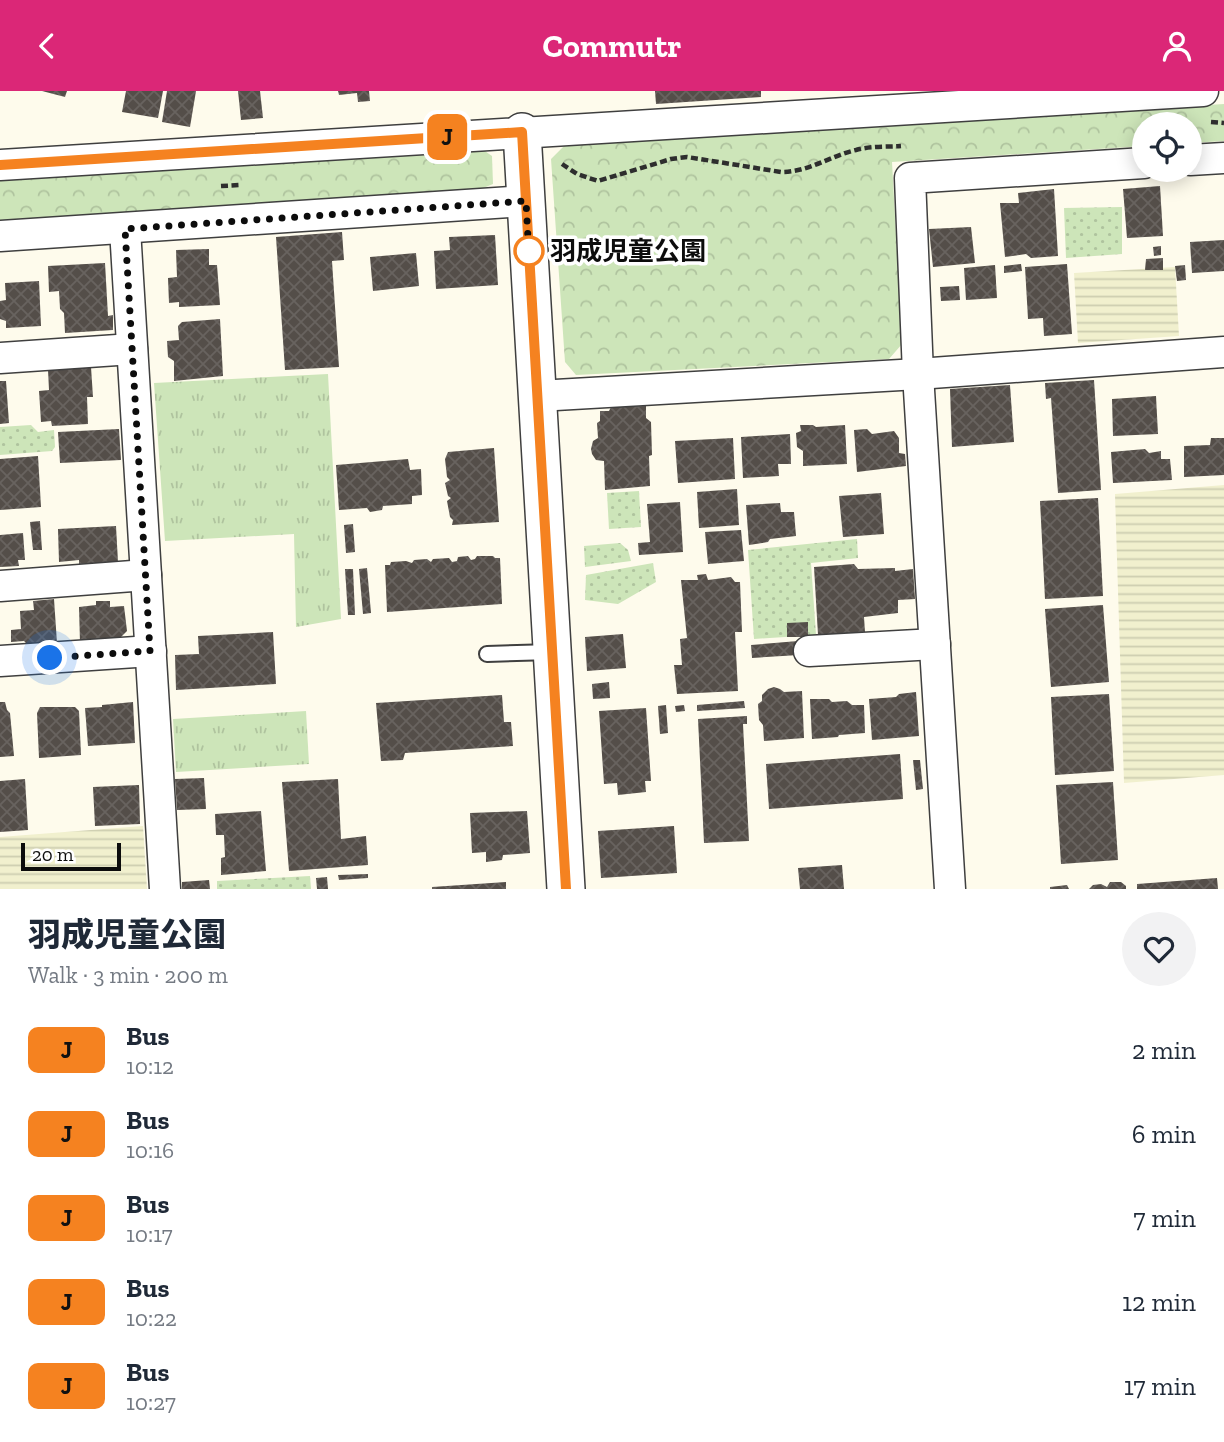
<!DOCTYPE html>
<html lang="en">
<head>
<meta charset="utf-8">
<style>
	body { margin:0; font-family:"Zilla Slab","Noto Sans JP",serif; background:#f2f2f3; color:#1f2937; height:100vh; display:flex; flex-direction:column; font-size:26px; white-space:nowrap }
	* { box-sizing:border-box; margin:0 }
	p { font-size:23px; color:#747a83 }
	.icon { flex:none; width:38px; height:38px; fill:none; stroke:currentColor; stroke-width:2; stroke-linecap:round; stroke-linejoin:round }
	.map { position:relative; height:798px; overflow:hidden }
	.side { display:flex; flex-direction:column; background:#fff; flex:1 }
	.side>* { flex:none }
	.badge { padding:0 14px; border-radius:10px; font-size:24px; line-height:46px }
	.buttons { position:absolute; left:1132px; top:21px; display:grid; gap:14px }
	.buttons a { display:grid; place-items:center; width:70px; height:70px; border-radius:50%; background:#fff; box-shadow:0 4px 18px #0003; font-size:35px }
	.scale { position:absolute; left:21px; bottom:18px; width:100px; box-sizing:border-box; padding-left:7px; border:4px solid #0c0c0c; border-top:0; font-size:19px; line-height:24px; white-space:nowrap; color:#0c0c0c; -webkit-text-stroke:5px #fff; paint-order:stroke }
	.you { position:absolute; width:35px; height:35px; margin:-18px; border:5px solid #fff; border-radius:50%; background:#1a73e8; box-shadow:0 0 0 10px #1a73e833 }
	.map>.badge { position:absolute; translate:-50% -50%; box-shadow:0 0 0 4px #fff }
	.round { display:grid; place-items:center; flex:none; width:74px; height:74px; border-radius:37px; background:#f2f2f3 }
	.headline { display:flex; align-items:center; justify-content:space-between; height:119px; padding:0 28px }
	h1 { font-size:33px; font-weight:800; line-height:52px }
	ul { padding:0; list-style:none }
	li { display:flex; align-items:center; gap:21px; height:84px; padding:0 28px }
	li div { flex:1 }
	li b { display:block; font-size:26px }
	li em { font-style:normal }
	li .badge { min-width:77px; font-weight:700; text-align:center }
	header { display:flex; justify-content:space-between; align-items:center; height:91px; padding:0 28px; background:#db2777; color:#fff; font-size:32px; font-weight:800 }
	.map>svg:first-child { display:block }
</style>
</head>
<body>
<header><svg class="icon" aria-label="back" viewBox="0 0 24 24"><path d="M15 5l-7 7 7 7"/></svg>Commutr<svg class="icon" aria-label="person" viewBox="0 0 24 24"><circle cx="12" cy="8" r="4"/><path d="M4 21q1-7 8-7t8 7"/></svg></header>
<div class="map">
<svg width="1224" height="798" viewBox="0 0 1224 798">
	<defs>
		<pattern id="farmland-rules" width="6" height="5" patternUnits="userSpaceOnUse" patternTransform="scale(1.75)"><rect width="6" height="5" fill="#f1f0ce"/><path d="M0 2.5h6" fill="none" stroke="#cdcdb0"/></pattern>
		<pattern id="grass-tufts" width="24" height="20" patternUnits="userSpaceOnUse" patternTransform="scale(1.75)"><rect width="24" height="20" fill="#cde5b9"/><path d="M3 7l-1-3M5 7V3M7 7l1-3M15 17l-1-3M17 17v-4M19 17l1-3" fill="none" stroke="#afc39e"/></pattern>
		<pattern id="park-crowns" width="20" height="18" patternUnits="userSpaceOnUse" patternTransform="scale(1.75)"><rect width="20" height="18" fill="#cde5b9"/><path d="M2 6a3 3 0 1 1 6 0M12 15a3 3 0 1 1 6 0" fill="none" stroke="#afc39e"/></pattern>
		<pattern id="garden-dots" width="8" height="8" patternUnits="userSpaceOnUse" patternTransform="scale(1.75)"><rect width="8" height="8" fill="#cde5b9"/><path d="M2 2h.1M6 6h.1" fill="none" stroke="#afc39e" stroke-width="1.8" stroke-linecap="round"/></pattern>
		<pattern id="building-cross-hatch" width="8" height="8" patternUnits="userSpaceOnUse" patternTransform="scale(1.75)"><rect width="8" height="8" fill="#544e49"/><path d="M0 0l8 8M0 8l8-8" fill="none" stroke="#68635f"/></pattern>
	</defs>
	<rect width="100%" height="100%" fill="#fefbec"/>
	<g fill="url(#farmland-rules)">
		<polygon points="1175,176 1179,245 1078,252 1074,182"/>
		<polygon points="1224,394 1224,684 1124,692 1115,403"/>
		<polygon points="143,735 147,798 0,798 0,746"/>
	</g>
	<g fill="url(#grass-tufts)">
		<polygon points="328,283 341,528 296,536 294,443 165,450 154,292"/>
		<polygon points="306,620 309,673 176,681 173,628"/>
	</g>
	<g fill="url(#park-crowns)">
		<polygon points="1224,13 1224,50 1190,52 1190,33 1144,33 1144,55 892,71 902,253 889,268 576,284 565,271 551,68 565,54"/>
		<polygon points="482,58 492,65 493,93 481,98 0,130 0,89"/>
	</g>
	<g fill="url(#garden-dots)">
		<polygon points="1122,116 1122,163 1066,167 1064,117"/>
		<polygon points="31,334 38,341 54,339 55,356 52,360 0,364 0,336"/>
		<polygon points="639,400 641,436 609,438 607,402"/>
		<polygon points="857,448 858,467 811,472 816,544 754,548 748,459"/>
		<polygon points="620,452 628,459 631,470 585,476 584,455"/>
		<polygon points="653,472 656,491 618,513 585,509 586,484"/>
		<polygon points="310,785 311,798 217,798 217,790"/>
	</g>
	<g fill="url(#building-cross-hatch)">
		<polygon points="42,0 67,0 65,6"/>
		<polygon points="126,0 163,0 158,27 122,21"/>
		<polygon points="167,0 196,0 190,36 162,31"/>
		<polygon points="238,0 260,0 263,27 241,29"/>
		<polygon points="338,0 369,0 370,10 358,11 357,2 339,4"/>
		<polygon points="655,0 761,0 761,6 656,13"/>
		<polygon points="1160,95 1163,145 1127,147 1123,98"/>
		<polygon points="1054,98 1058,165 1031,167 1026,163 1005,166 1000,112 1019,112 1018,102"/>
		<polygon points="971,136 975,172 933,176 929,138"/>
		<polygon points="342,141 344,169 332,170 339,276 285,279 276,146"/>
		<polygon points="495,144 498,194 436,198 434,160 450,159 449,146"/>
		<polygon points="1224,149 1224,180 1192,182 1190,151"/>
		<polygon points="1161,155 1161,164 1154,165 1153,156"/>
		<polygon points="209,158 209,174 217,174 220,214 179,216 179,211 169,212 168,187 177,186 176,159"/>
		<polygon points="416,162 419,195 373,200 370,166"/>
		<polygon points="1163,167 1163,179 1145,179 1146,168"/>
		<polygon points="105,172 108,225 113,224 113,239 65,242 64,222 60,218 59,200 49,201 48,175"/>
		<polygon points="1021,173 1022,180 1004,182 1004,175"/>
		<polygon points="1067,173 1072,243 1044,245 1043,227 1028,228 1025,176"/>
		<polygon points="995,174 997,207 966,209 964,177"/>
		<polygon points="1185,174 1186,189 1177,190 1175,175"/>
		<polygon points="39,190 41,235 6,237 6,230 0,228 0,210 6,209 5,192"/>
		<polygon points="959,195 960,209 941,210 940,196"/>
		<polygon points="220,228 223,285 174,290 174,270 168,266 167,250 179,249 178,235 182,231"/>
		<polygon points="91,276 93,306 87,306 88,333 52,335 51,330 41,331 39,300 49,299 48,279"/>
		<polygon points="1094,289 1101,399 1058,402 1051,307 1046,308 1045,292"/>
		<polygon points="0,290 6,290 9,332 0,333"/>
		<polygon points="1010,294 1014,351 952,356 950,298"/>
		<polygon points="1156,305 1158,343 1113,345 1112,308"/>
		<polygon points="646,315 646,327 651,331 652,364 649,365 650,395 605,399 604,370 596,369 592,363 591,358 593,350 598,347 597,332 600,330 600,320 609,320 611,316"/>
		<polygon points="800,334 813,334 816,336 845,334 847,373 803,375 803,360 797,356 796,342 801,340"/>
		<polygon points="119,338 121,369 60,372 58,341"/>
		<polygon points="867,338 872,343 894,340 899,347 899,362 905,363 906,375 857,381 854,339"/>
		<polygon points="790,343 791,373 778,373 779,385 743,387 741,346"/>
		<polygon points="733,347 735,388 678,392 675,350"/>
		<polygon points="1211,347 1224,347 1224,384 1184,386 1184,355 1210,354"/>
		<polygon points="494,357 499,431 452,434 453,429 450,426 447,410 451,407 448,405 445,392 450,389 447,386 445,368 448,361"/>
		<polygon points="1145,358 1149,362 1161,360 1161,368 1170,368 1172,389 1113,392 1111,361"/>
		<polygon points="38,365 41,416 0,419 0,368"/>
		<polygon points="408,368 410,379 421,378 422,404 412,405 412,413 383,415 382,419 370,421 367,417 339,419 336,374"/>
		<polygon points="737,398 739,434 699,437 697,401"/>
		<polygon points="881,402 884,443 843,446 839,405"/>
		<polygon points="1098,407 1103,505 1045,508 1040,410"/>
		<polygon points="680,411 683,461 639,464 638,452 650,451 647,413"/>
		<polygon points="780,412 781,421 794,421 796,445 770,448 768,451 749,454 746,414"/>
		<polygon points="40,430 42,459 33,459 30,431"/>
		<polygon points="353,433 355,461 346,462 344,434"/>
		<polygon points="116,435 118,471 79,473 79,469 59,471 58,438"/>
		<polygon points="741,439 744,470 708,473 705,441"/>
		<polygon points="23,442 25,469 18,469 19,475 0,476 0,444"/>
		<polygon points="468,465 471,469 475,468 477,465 493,465 495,467 500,467 502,513 387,521 385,474 390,474 391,471 406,470 412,472 414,469 427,468 431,471 433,468 449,467 452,471 457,470 458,466"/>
		<polygon points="854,473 858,478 895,477 895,480 913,478 915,508 898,509 898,522 864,526 865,541 818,544 814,476"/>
		<polygon points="367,477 371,522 363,523 359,478"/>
		<polygon points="345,478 353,478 355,524 348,524"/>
		<polygon points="706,483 708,489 731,486 735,491 740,491 742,541 735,541 738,600 677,603 674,574 682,574 680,548 687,547 681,489 698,489 697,484"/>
		<polygon points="54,508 57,552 27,553 24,550 11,551 11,539 21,538 20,520 34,519 33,510"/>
		<polygon points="96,510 110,510 110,516 124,515 127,540 119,548 80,552 79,516 96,514"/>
		<polygon points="1103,514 1109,591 1051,596 1045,518"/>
		<polygon points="808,531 808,546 787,546 787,532"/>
		<polygon points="273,541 276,593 176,599 175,564 199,563 198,545"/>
		<polygon points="623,543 626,577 587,580 585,546"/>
		<polygon points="798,550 799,564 752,567 751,554"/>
		<polygon points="609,591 610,607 593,608 592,593"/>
		<polygon points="774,596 780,598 784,601 802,600 804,647 764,650 763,634 759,629 758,613 762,610 762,604 768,598"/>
		<polygon points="916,601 919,645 872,649 869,608 896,606 899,603"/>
		<polygon points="1109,603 1114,680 1055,684 1051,606"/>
		<polygon points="502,604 504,631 511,631 513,655 405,662 403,669 381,670 376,612"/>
		<polygon points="810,608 829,608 832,611 847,610 852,614 864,614 865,642 839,644 838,646 812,648"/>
		<polygon points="744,610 745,617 697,620 697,614"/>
		<polygon points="0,611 5,611 7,619 10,622 14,665 0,666"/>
		<polygon points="133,611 135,652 88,655 85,617 102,616 102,614"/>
		<polygon points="666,614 668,642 660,643 658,615"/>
		<polygon points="684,614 685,620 676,621 675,615"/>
		<polygon points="40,616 75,616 79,620 81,664 39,667 37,622"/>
		<polygon points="646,617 651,690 645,690 646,701 618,704 617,692 604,693 599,620"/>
		<polygon points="747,625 747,633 743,633 749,750 704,752 698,628"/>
		<polygon points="900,663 903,708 769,718 766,673"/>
		<polygon points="913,669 920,669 923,698 916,699"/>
		<polygon points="204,687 206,718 177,719 175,688"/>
		<polygon points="25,688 28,739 0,741 0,690"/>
		<polygon points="338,688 341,748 366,745 368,774 289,780 282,691"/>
		<polygon points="1113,691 1118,769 1061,773 1056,694"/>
		<polygon points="139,694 140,733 95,735 93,696"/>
		<polygon points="261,720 266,780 221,784 221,767 225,766 224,744 216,744 215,723"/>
		<polygon points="527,720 530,762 503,764 502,769 486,771 486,761 472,762 470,722"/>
		<polygon points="674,735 677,782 601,787 598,740"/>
		<polygon points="842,774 844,798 800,798 798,777"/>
		<polygon points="368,783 368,787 339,789 338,784"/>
		<polygon points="327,786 328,798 317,798 316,787"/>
		<polygon points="1217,787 1218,798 1137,798 1137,793"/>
		<polygon points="209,789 210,798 182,798 182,791"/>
		<polygon points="506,791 506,798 432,798 432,796"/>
		<polygon points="1110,791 1121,791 1126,795 1126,798 1089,798 1093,794 1101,793 1107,796"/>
		<polygon points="1067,794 1069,798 1050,798 1050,796"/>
	</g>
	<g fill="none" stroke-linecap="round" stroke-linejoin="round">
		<g stroke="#3f3f3f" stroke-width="18">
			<polyline id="service" points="487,563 552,561"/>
		</g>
		<g stroke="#3f3f3f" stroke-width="33">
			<g id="minor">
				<polyline points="1190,69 1224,67"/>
				<polyline points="0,74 1203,0"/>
				<polyline points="125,138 165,798"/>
				<polyline points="0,145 526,110"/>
				<polyline points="0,267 132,258"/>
				<polyline points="538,305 918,283 1224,261"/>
				<polyline points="0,495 146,484"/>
				<polyline points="809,560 935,553"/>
				<polyline points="0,570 151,560"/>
				<polyline points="950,798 918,283 910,87 1144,72"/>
			</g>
		</g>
		<g stroke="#3f3f3f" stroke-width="40">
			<polyline id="tertiary" points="522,41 566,798"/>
		</g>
		<g stroke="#2e2e2e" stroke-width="4.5" stroke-dasharray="7 3.5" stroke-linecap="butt">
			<polyline points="1211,31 1224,32"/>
			<path d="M562 73 577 83 598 90 671 68 687 66 781 81C809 81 830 65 856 59 870 55 887 56 901 55"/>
			<polyline points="221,95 240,94"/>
		</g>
		<use href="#service" stroke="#fff" stroke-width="14"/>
		<use href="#minor" stroke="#fff" stroke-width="30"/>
		<use href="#tertiary" stroke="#fff" stroke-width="37"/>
	</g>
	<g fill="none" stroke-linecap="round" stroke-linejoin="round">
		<g stroke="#fff" stroke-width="16">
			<polyline id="line" points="0,74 522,41 566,798"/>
		</g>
		<use href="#line" stroke="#f58220" stroke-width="10"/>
		<polyline stroke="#0c0c0c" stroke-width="7" stroke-dasharray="0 12.6" points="50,567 150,560 125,138 526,110 529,166 529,160"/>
	</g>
	<circle fill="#fff" stroke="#f58220" stroke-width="3.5" cx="529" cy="160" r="14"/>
	<g text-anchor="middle" stroke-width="7" stroke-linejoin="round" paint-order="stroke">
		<g font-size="26" font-weight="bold" fill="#0c0c0c" stroke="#fff" text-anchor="start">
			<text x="550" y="169">羽成児童公園</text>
		</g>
	</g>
</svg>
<div class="buttons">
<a><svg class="icon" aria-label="locate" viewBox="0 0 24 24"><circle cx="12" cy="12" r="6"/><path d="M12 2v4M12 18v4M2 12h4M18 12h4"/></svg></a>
</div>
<div class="scale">20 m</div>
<div class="you" style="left:50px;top:567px"></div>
<b class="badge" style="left:447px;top:46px;background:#f58220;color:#111">J</b>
</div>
<section class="side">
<div class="headline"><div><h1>羽成児童公園</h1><p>Walk · 3 min · 200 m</p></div><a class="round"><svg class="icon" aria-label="heart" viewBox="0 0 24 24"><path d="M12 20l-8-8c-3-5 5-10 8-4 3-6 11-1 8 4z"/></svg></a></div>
<ul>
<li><span class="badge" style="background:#f58220;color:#111">J</span><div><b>Bus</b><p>10:12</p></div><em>2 min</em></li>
<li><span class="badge" style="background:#f58220;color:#111">J</span><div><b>Bus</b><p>10:16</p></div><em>6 min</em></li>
<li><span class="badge" style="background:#f58220;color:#111">J</span><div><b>Bus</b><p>10:17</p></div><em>7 min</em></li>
<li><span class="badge" style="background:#f58220;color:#111">J</span><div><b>Bus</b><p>10:22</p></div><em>12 min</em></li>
<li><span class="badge" style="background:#f58220;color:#111">J</span><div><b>Bus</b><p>10:27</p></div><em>17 min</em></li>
</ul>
</section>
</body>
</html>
